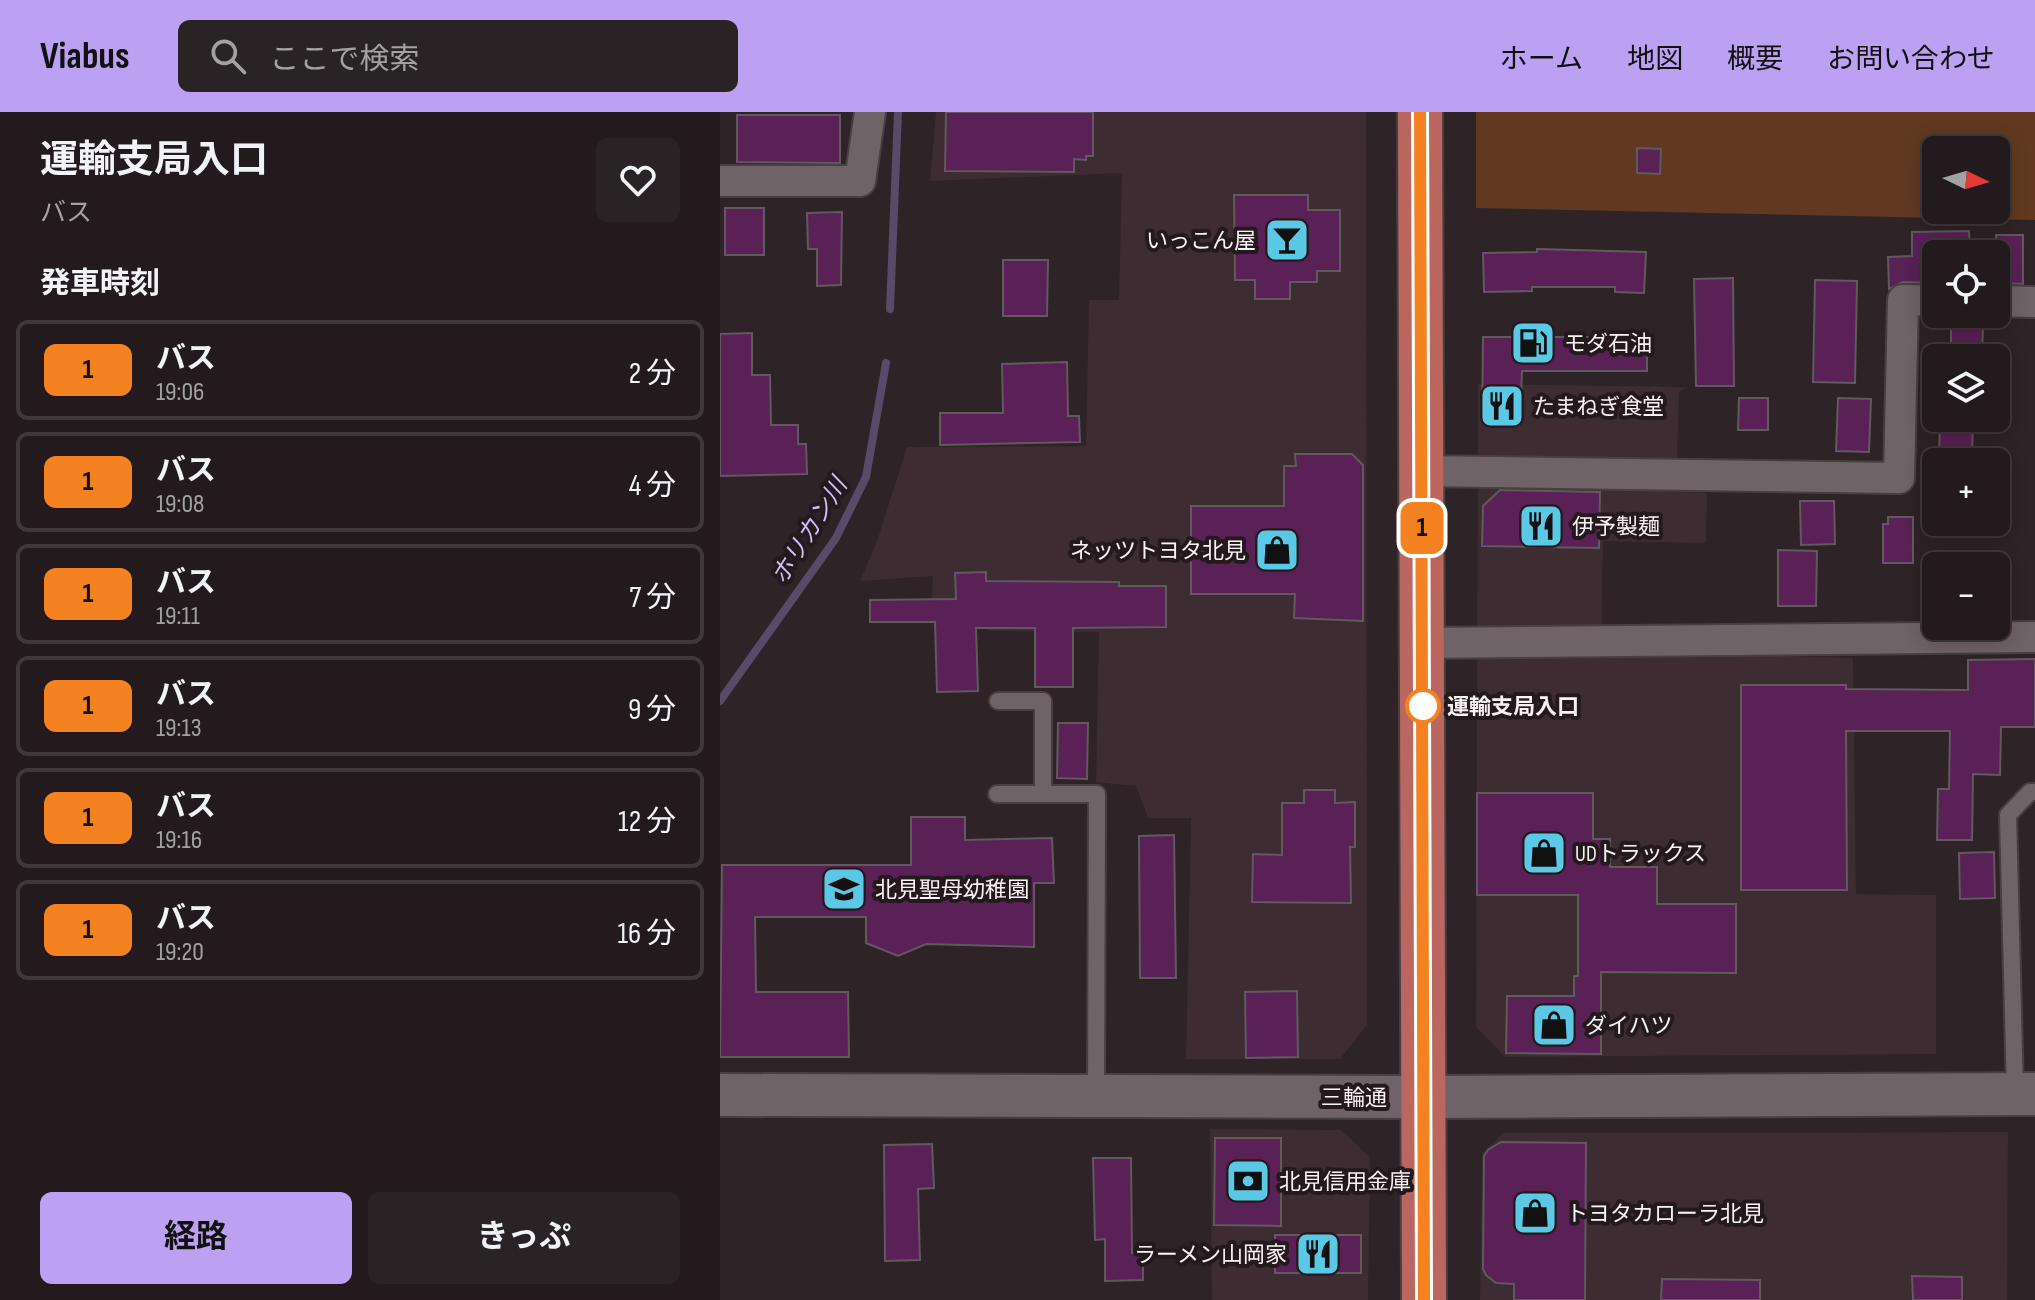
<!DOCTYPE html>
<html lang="ja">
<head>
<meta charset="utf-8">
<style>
	body { margin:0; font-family:"Sofia Sans Condensed","Noto Sans JP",sans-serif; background:#2a2325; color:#f1f3f6; height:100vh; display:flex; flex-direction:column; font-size:30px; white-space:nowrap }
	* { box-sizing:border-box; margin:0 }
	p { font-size:26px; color:#a2a1a3 }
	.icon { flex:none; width:44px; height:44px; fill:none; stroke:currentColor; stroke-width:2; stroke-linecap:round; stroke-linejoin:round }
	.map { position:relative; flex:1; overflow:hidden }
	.sheet { display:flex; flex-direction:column; background:#221a1c; width:720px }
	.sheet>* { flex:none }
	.badge { padding:0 16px; border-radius:12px; font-size:28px; line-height:52px }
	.needle { width:52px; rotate:95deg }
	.fabs { position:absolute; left:1202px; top:24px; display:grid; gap:16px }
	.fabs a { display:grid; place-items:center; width:88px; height:88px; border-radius:12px; background:#221a1c; box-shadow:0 4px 20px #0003,0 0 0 2px #3f383b; font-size:40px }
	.map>.badge { position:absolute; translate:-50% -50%; box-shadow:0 0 0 4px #fff }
	h2 { padding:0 40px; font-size:30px; line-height:72px }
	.round { display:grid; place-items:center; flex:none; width:84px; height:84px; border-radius:12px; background:#2a2325 }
	.head { display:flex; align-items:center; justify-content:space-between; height:136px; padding:0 40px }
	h1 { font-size:38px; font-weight:700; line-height:60px }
	.primary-button { display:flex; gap:16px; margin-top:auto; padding:16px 40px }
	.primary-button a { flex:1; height:92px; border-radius:12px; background:#bca0f2; color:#111; font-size:32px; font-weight:700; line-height:92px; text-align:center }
	.primary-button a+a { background:#2a2325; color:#f1f3f6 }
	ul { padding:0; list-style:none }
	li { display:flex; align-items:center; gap:24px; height:100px; margin:0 16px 12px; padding:0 24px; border:4px solid #3f383b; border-radius:12px }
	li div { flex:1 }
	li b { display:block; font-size:30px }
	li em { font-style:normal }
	li .badge { min-width:88px; font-weight:700; text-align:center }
	header { display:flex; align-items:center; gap:48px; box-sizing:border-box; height:112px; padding:0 40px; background:#bca0f2; color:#111 }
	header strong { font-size:38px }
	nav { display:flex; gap:44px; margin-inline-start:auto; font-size:28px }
	.search { width:560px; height:72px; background:#2a2325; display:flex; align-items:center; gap:20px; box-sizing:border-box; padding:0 28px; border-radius:12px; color:#a2a1a3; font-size:30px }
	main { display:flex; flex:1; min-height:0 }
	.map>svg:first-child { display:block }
</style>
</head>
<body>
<header>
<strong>Viabus</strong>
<div class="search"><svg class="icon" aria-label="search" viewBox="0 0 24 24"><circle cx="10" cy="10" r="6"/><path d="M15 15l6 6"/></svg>ここで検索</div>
<nav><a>ホーム</a><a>地図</a><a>概要</a><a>お問い合わせ</a></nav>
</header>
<main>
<section class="sheet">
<div class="head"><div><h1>運輸支局入口</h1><p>バス</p></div><a class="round"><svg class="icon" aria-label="heart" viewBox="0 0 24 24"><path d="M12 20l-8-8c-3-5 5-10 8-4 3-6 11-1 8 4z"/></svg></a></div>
<h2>発車時刻</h2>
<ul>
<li><span class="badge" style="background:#f58220;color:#111">1</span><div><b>バス</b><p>19:06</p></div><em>2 分</em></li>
<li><span class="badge" style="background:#f58220;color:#111">1</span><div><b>バス</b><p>19:08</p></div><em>4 分</em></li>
<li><span class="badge" style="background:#f58220;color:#111">1</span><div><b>バス</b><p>19:11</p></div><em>7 分</em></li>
<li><span class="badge" style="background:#f58220;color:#111">1</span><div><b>バス</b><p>19:13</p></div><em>9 分</em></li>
<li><span class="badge" style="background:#f58220;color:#111">1</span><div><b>バス</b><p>19:16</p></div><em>12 分</em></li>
<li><span class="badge" style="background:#f58220;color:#111">1</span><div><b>バス</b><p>19:20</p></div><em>16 分</em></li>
</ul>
<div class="primary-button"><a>経路</a><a>きっぷ</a></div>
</section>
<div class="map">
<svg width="1315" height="1188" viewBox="0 0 1315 1188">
	<rect width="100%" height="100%" fill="#2e2326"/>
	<g fill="#3d2c32">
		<polygon points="216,0 646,0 647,913 620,947 466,947 471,706 428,706 416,674 376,670 379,520 268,519 269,511 210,508 213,464 140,469 157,429 187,335 366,334 369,188 399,188 402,61 210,69"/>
		<polygon points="758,272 967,275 959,280 956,379 987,381 986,431 883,429 881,539 1133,546 1136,782 1216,783 1216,942 785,945 756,915"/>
		<polygon points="490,1017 621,1018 650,1045 648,1188 492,1188"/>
		<polygon points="1288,1020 1287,1188 760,1188 762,1041 783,1021"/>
	</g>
	<path fill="#613920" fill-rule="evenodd" d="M756 0H1315V108L756 96ZM1216 38H1276V98H1216Z"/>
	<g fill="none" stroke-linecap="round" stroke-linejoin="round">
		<g stroke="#5a4968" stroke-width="8">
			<polyline points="170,197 178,0"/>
			<polyline points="0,589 116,426 146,365 166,251"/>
		</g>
	</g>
	<g fill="#592156" stroke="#615860" stroke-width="2">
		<polygon points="226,0 373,0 373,44 366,44 366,48 354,47 354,60 225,59"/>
		<polygon points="17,3 120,3 120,51 17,50"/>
		<polygon points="917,36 941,37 940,62 917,61"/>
		<polygon points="514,83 588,83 588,98 620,98 620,159 597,159 597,170 570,170 570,187 535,187 535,168 515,168"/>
		<rect x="5" y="96" width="39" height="47"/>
		<polygon points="122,100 121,173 97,174 97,137 88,137 87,101"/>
		<polygon points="1249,119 1250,142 1216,142 1216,171 1183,170 1169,177 1168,145 1192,144 1192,120"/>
		<polygon points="1276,123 1303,123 1303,172 1276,171"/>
		<polygon points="817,137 926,140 924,181 895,180 895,175 812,175 812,179 764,180 763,141 817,140"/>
		<polygon points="283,148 328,148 327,204 283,204"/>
		<polygon points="1013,166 1014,274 976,274 974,167"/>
		<polygon points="1095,168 1137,169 1135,271 1093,270"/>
		<polygon points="1231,214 1263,214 1262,246 1231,246"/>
		<polygon points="32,221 32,263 50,263 51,313 78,313 78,332 86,332 87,362 0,364 0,222"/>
		<polygon points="763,225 927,225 927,259 802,259 800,310 762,309"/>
		<polygon points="347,250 348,304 359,304 360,330 220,333 220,301 283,301 282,252"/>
		<polygon points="1019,286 1048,286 1048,318 1018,318"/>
		<polygon points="1118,286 1151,287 1149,340 1116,339"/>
		<polygon points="1220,306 1253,306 1252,345 1219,345"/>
		<polygon points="575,342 632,342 643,353 643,509 574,506 575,482 471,482 471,394 564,394 564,354 576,354"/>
		<polygon points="780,378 880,380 879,436 762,434 763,394"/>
		<polygon points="1080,389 1114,389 1115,432 1081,433"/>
		<polygon points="1168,405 1193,405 1193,451 1163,451 1163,412 1168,412"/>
		<polygon points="1058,438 1097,439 1096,494 1058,494"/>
		<polygon points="266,460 266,469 399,470 399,474 446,474 446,515 353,516 353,575 315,575 315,516 256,516 258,579 217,580 215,510 150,510 150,488 236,487 235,461"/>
		<polygon points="1315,547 1315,615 1281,615 1280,663 1253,662 1252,728 1217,728 1218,677 1229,677 1230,619 1126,619 1127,778 1021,778 1021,573 1126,573 1126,577 1248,578 1248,548"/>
		<polygon points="338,611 368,611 367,667 337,666"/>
		<polygon points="584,678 615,678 615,691 635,690 635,735 630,735 631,791 532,790 533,742 562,743 562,691 584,691"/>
		<polygon points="757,681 873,681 873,727 890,727 890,755 937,755 937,792 1016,792 1016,861 881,860 881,942 786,941 787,884 854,884 854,864 858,864 858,783 757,783"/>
		<polygon points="191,705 245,705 245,728 332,726 334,771 314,771 314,835 206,832 178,844 146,831 146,805 35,805 36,880 128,880 129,945 0,945 2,753 191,753"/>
		<polygon points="454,723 456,866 420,866 419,724"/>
		<polygon points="1274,740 1275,786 1240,787 1239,741"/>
		<polygon points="577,879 578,945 526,946 525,880"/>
		<polygon points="495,1026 561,1026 561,1114 494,1113"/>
		<polygon points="781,1030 866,1031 865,1188 794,1188 794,1172 776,1171 766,1163 763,1157 764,1044 768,1038"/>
		<polygon points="212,1032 214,1076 198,1077 200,1148 165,1149 164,1033"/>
		<polygon points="373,1046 411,1046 412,1141 423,1141 423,1168 385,1169 385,1127 375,1128"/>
		<rect x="555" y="1123" width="86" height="38"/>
		<polygon points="1192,1164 1242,1165 1242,1188 1193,1188"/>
		<polygon points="942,1167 1040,1168 1040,1188 941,1188"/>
	</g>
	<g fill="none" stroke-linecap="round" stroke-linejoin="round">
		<g stroke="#483f41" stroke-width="20">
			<g id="lane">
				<polyline points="278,589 323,589 323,682"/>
				<polyline points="277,682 377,682 376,984"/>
				<polyline points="1295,981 1288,703 1310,680 1315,680"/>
			</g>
		</g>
		<g stroke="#483f41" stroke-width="34">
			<g id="street">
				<polyline points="0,69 140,69 150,0"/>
				<polyline points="1276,189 1315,190"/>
				<polyline points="702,359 1179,366 1183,188 1216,189"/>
				<polyline points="702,531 1315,525"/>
			</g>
		</g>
		<g stroke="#483f41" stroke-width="46">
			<polyline id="secondary" points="0,983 703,985 1315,982"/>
		</g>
		<g stroke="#483f41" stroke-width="48">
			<polyline id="highway" points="700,0 704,1188"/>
		</g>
		<use href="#lane" stroke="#706367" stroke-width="16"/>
		<use href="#street" stroke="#706367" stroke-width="30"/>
		<use href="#secondary" stroke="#706367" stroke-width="42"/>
		<use href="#highway" stroke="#bc6660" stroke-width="44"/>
	</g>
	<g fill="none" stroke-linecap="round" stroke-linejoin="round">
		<g stroke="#fff" stroke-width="18">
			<polyline id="line" points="700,0 704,1188"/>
		</g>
		<use href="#line" stroke="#f58220" stroke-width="12"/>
	</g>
	<defs>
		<g id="bar-square" transform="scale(2.3)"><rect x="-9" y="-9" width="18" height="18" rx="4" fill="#5bc8e6" stroke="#241a1d"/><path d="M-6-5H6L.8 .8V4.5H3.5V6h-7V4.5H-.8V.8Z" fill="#111"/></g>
		<g id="fuel-square" transform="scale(2.3)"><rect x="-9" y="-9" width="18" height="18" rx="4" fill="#5bc8e6" stroke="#241a1d"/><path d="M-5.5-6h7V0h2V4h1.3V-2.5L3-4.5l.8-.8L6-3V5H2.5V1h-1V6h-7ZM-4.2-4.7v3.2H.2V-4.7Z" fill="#111"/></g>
		<g id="restaurant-square" transform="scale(2.3)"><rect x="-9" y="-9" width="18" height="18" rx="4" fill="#5bc8e6" stroke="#241a1d"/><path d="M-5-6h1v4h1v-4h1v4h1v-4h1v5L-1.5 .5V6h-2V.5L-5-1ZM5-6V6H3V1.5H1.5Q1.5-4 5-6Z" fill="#111"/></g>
		<g id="shop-square" transform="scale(2.3)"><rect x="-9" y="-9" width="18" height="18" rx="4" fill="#5bc8e6" stroke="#241a1d"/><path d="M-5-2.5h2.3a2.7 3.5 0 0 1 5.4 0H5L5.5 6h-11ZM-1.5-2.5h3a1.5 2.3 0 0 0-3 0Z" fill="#111"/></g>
		<g id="school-square" transform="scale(2.3)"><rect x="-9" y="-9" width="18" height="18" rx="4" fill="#5bc8e6" stroke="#241a1d"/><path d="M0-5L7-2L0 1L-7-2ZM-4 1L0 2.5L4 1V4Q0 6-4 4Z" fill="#111"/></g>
		<g id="bank-square" transform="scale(2.3)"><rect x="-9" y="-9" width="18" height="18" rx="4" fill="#5bc8e6" stroke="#241a1d"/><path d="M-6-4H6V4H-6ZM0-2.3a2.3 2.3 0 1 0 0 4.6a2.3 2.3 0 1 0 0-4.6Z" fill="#111"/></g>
	</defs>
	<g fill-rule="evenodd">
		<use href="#bar-square" x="567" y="128"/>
		<use href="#fuel-square" x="813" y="231"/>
		<use href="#restaurant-square" x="782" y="294"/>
		<use href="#restaurant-square" x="821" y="414"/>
		<use href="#shop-square" x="557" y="438"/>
		<use href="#shop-square" x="824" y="741"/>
		<use href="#school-square" x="124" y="777"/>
		<use href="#shop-square" x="834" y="913"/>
		<use href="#bank-square" x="528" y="1069"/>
		<use href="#shop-square" x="815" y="1101"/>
		<use href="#restaurant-square" x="598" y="1142"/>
	</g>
	<circle fill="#fff" stroke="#f58220" stroke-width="4" cx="703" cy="594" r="16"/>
	<g text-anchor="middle" stroke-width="8" stroke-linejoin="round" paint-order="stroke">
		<g font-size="22" fill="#f9f2f4" stroke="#241a1d" text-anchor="start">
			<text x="536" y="136" text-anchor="end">いっこん屋</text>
			<text x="844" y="239">モダ石油</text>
			<text x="813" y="302">たまねぎ食堂</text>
			<text x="852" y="422">伊予製麺</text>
			<text x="526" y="446" text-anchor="end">ネッツトヨタ北見</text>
			<text x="855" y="749">UDトラックス</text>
			<text x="155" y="785">北見聖母幼稚園</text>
			<text x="865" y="921">ダイハツ</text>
			<text x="559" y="1077">北見信用金庫</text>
			<text x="846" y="1109">トヨタカローラ北見</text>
			<text x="567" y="1150" text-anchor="end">ラーメン山岡家</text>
		</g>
		<g font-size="22" font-weight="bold" fill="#f9f2f4" stroke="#241a1d" text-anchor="start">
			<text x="727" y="602">運輸支局入口</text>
		</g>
		<g font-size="22" fill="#f9f2f4" stroke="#241a1d">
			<text x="634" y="993">三輪通</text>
		</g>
		<g font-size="24" font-style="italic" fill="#d3bdf7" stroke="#241a1d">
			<text transform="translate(89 419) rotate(-58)" y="8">ホリカン川</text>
		</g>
	</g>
</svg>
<div class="fabs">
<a><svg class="needle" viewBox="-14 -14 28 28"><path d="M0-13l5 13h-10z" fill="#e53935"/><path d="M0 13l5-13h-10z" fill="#a2a1a3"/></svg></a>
<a><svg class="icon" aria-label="locate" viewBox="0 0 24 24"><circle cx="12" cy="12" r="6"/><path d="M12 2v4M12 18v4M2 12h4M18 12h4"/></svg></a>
<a><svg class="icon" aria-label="layers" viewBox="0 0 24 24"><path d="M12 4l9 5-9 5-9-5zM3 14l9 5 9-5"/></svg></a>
<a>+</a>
<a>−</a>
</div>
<b class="badge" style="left:702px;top:416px;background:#f58220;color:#111">1</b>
</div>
</main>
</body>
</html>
